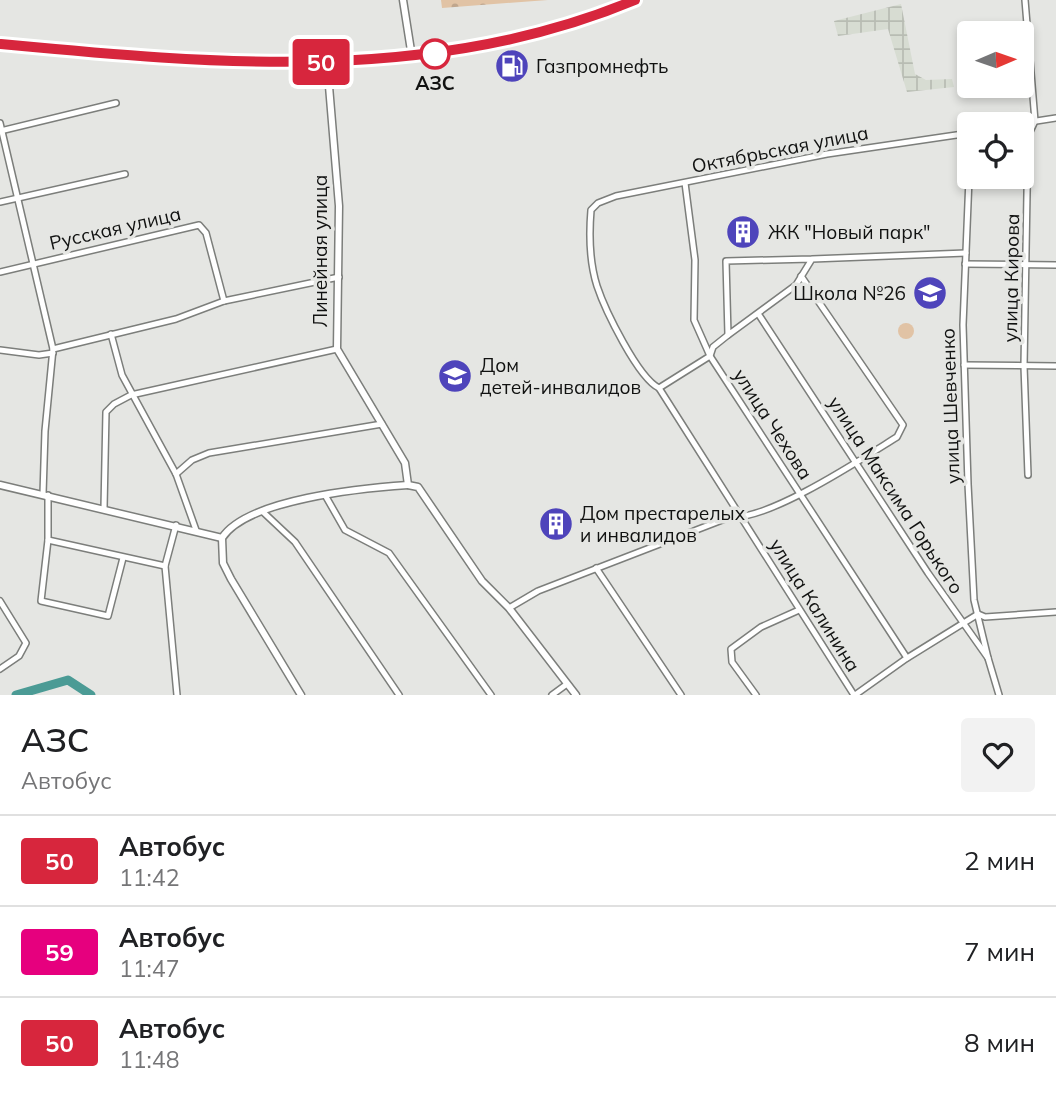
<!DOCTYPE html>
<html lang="ru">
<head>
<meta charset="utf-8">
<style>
	body { margin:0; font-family:Mulish,sans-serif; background:#f2f2f2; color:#202124; height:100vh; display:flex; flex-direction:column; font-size:26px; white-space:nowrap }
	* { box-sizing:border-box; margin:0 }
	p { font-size:23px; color:#757577 }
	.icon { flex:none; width:38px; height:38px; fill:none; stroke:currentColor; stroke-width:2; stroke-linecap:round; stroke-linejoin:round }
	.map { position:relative; height:695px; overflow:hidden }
	.details { display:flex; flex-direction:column; background:#fff; flex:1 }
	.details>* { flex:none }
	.badge { padding:0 14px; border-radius:5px; font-size:24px; line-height:46px }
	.needle { width:46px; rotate:88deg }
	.buttons { position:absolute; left:957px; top:21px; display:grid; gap:14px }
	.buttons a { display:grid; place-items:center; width:77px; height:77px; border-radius:7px; background:#fff; box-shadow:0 4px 10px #0003; font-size:35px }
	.map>.badge { position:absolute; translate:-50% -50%; box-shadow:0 0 0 4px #fff }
	.round { display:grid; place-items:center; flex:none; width:74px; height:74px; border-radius:7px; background:#f2f2f2 }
	.summary { display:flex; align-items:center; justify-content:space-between; height:119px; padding:0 21px }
	h1 { font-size:33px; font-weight:600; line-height:52px }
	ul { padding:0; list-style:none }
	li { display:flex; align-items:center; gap:21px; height:91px; padding:0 21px; border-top:2px solid #e0e0e0 }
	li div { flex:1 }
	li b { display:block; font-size:26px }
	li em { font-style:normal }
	li .badge { min-width:77px; font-weight:700; text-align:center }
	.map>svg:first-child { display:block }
</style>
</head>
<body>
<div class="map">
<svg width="1056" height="695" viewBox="0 0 1056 695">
	<defs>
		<pattern id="industrial-grid" width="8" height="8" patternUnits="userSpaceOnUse" patternTransform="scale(1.75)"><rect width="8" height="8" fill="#d7dcd2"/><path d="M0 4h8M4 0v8" fill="none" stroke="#b8bcb3"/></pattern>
		<pattern id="cemetery-stones" width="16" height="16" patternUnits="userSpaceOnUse" patternTransform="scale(1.75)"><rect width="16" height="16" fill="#e1c3a5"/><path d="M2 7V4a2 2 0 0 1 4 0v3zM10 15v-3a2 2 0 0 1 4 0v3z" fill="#c0a68d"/></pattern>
	</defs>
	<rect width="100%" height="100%" fill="#e5e6e3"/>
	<polygon fill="url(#industrial-grid)" points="901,4 915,74 926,80 952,79 954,87 907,92 888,29 838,36 834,21"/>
	<polygon fill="url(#cemetery-stones)" points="441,0 548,0 442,8"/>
	<circle fill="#e1c3a5" cx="906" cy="331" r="8"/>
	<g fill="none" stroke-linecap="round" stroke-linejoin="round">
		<polyline stroke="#4b9b95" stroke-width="9" points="16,695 68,680 91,695"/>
		<g stroke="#7c7e7b" stroke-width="8">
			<g id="minor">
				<polyline points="1025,0 1035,121 1028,136 1024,366 1028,475"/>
				<polyline points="0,123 53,349"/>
				<polyline points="1017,124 1056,118"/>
				<polyline points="0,131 116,103"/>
				<polyline points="970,154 963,325 968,484 974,600 988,658"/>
				<polyline points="685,183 695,260 694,320 710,356 907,658"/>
				<polyline points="0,202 125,174"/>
				<polyline points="812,259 726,261 728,335 796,285 812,259 966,253"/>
				<polyline points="965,264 1056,265"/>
				<polyline points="0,272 199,225 206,233 224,301"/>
				<polyline points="759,315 928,573 988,658 999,695"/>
				<polyline points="111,334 122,375 176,474 196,530"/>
				<polyline points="0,350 39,355 53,353"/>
				<polyline points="964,365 1056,366"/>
				<polyline points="659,388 710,356 713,347 728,335"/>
				<polyline points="176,474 192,460 209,453 382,424"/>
				<polyline points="43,494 45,431 53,349 176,319 224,301 339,277"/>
				<polyline points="48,495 48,540 165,566"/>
				<polyline points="325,495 345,530 389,553 491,695"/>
				<polyline points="104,508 106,412 114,404 131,395 337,349"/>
				<polyline points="262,511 295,542 399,695"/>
				<polyline points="176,525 165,566 177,695"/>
				<polyline points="48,540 41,601 108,616 123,558"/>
				<polyline points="596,568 681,695"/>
				<polyline points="0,601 26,643 19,656 0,669"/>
				<path d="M509 608 538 591 730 517C768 521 863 458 897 437L903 425 801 276"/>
				<polyline points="552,695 567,684"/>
				<polyline points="756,695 732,662 731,649 761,627 799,610"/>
				<path d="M854 695 659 388C638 378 605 310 597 286 590 264 589 234 591 210L598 203 616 196 827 154 970 133"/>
				<polyline points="855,695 907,658 978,614 985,617 1056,612"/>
			</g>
		</g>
		<g stroke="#7c7e7b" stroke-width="9">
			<g id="tertiary">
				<polyline points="403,0 412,57"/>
				<polyline points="327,62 339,206 337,349 405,463 408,485 418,487 482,581 509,608 576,695"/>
				<polyline points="0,485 222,538"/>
				<path d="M301 695 231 579 223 563 222 538C247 499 363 488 408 485"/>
			</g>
		</g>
		<g stroke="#c1c1c1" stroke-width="10">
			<path id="trunk" d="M0 44C215 64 430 84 635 0"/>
		</g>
		<use href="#minor" stroke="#fff" stroke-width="5"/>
		<use href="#tertiary" stroke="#fff" stroke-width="6"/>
		<use href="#trunk" stroke="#dcce92" stroke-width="8"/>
	</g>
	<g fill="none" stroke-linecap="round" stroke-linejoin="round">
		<g stroke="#fff" stroke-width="16">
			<path id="line" d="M0 44C212 64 433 85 635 0"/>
		</g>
		<use href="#line" stroke="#d7263d" stroke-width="10"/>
	</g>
	<defs>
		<g id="fuel-disc" transform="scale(1.75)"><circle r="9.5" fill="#4e44bb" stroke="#e5e6e3"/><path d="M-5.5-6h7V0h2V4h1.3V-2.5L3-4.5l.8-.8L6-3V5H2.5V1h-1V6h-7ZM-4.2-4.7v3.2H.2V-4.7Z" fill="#fff"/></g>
		<g id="building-disc" transform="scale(1.75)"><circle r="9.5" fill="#4e44bb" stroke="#e5e6e3"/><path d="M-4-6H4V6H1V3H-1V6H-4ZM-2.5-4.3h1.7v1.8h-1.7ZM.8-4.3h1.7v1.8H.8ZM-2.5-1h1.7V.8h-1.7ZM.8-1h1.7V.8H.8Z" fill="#fff"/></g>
		<g id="school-disc" transform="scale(1.75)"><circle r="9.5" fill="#4e44bb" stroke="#e5e6e3"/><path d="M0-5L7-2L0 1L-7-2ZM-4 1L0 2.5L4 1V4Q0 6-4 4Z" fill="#fff"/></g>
	</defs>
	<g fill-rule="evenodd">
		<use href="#fuel-disc" x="512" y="66"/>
		<use href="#building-disc" x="743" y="232"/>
		<use href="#school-disc" x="930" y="293"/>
		<use href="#school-disc" x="455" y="376"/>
		<use href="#building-disc" x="556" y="524"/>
	</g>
	<circle fill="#fff" stroke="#d7263d" stroke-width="3.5" cx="435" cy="54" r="14"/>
	<g text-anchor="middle" stroke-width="7" stroke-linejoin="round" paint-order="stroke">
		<g font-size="19" fill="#111211" stroke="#e5e6e3" text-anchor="start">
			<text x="536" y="73">Газпромнефть</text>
			<text x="768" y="239">ЖК "Новый парк"</text>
			<text x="906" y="300" text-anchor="end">Школа №26</text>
			<text x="480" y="372">Дом<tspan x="480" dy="22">детей-инвалидов</tspan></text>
			<text x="580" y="520">Дом престарелых<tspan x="580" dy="22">и инвалидов</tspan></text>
		</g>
		<g font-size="19" font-weight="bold" fill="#111211" stroke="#e5e6e3">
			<text x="435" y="90">АЗС</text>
		</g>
		<g font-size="19" fill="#111211" stroke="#e5e6e3">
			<text transform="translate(780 149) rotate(-11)" y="7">Октябрьская улица</text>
			<text transform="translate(115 228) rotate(-13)" y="7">Русская улица</text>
			<text transform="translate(320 251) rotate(-90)" y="7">Линейная улица</text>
			<text transform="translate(1011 278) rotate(-89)" y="7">улица Кирова</text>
			<text transform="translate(950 406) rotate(-92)" y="7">улица Шевченко</text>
			<text transform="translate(773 424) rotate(57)" y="7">улица Чехова</text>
			<text transform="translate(896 495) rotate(57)" y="7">улица Максима Горького</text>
			<text transform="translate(815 605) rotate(58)" y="7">улица Калинина</text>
		</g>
	</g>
</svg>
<div class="buttons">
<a><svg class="needle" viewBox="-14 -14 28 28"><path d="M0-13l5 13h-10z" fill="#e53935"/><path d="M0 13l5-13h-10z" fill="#757577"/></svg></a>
<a><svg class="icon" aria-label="locate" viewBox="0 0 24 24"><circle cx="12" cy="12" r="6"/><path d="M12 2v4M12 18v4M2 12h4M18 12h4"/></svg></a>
</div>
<b class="badge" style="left:321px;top:62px;background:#d7263d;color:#fff">50</b>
</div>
<section class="details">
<div class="summary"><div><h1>АЗС</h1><p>Автобус</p></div><a class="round"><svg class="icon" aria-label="heart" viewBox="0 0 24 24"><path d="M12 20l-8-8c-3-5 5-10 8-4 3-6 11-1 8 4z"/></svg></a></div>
<ul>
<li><span class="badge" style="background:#d7263d;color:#fff">50</span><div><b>Автобус</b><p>11:42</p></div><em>2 мин</em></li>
<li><span class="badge" style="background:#e6007e;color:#fff">59</span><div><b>Автобус</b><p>11:47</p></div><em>7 мин</em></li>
<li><span class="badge" style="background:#d7263d;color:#fff">50</span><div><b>Автобус</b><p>11:48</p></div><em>8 мин</em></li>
</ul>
</section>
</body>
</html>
